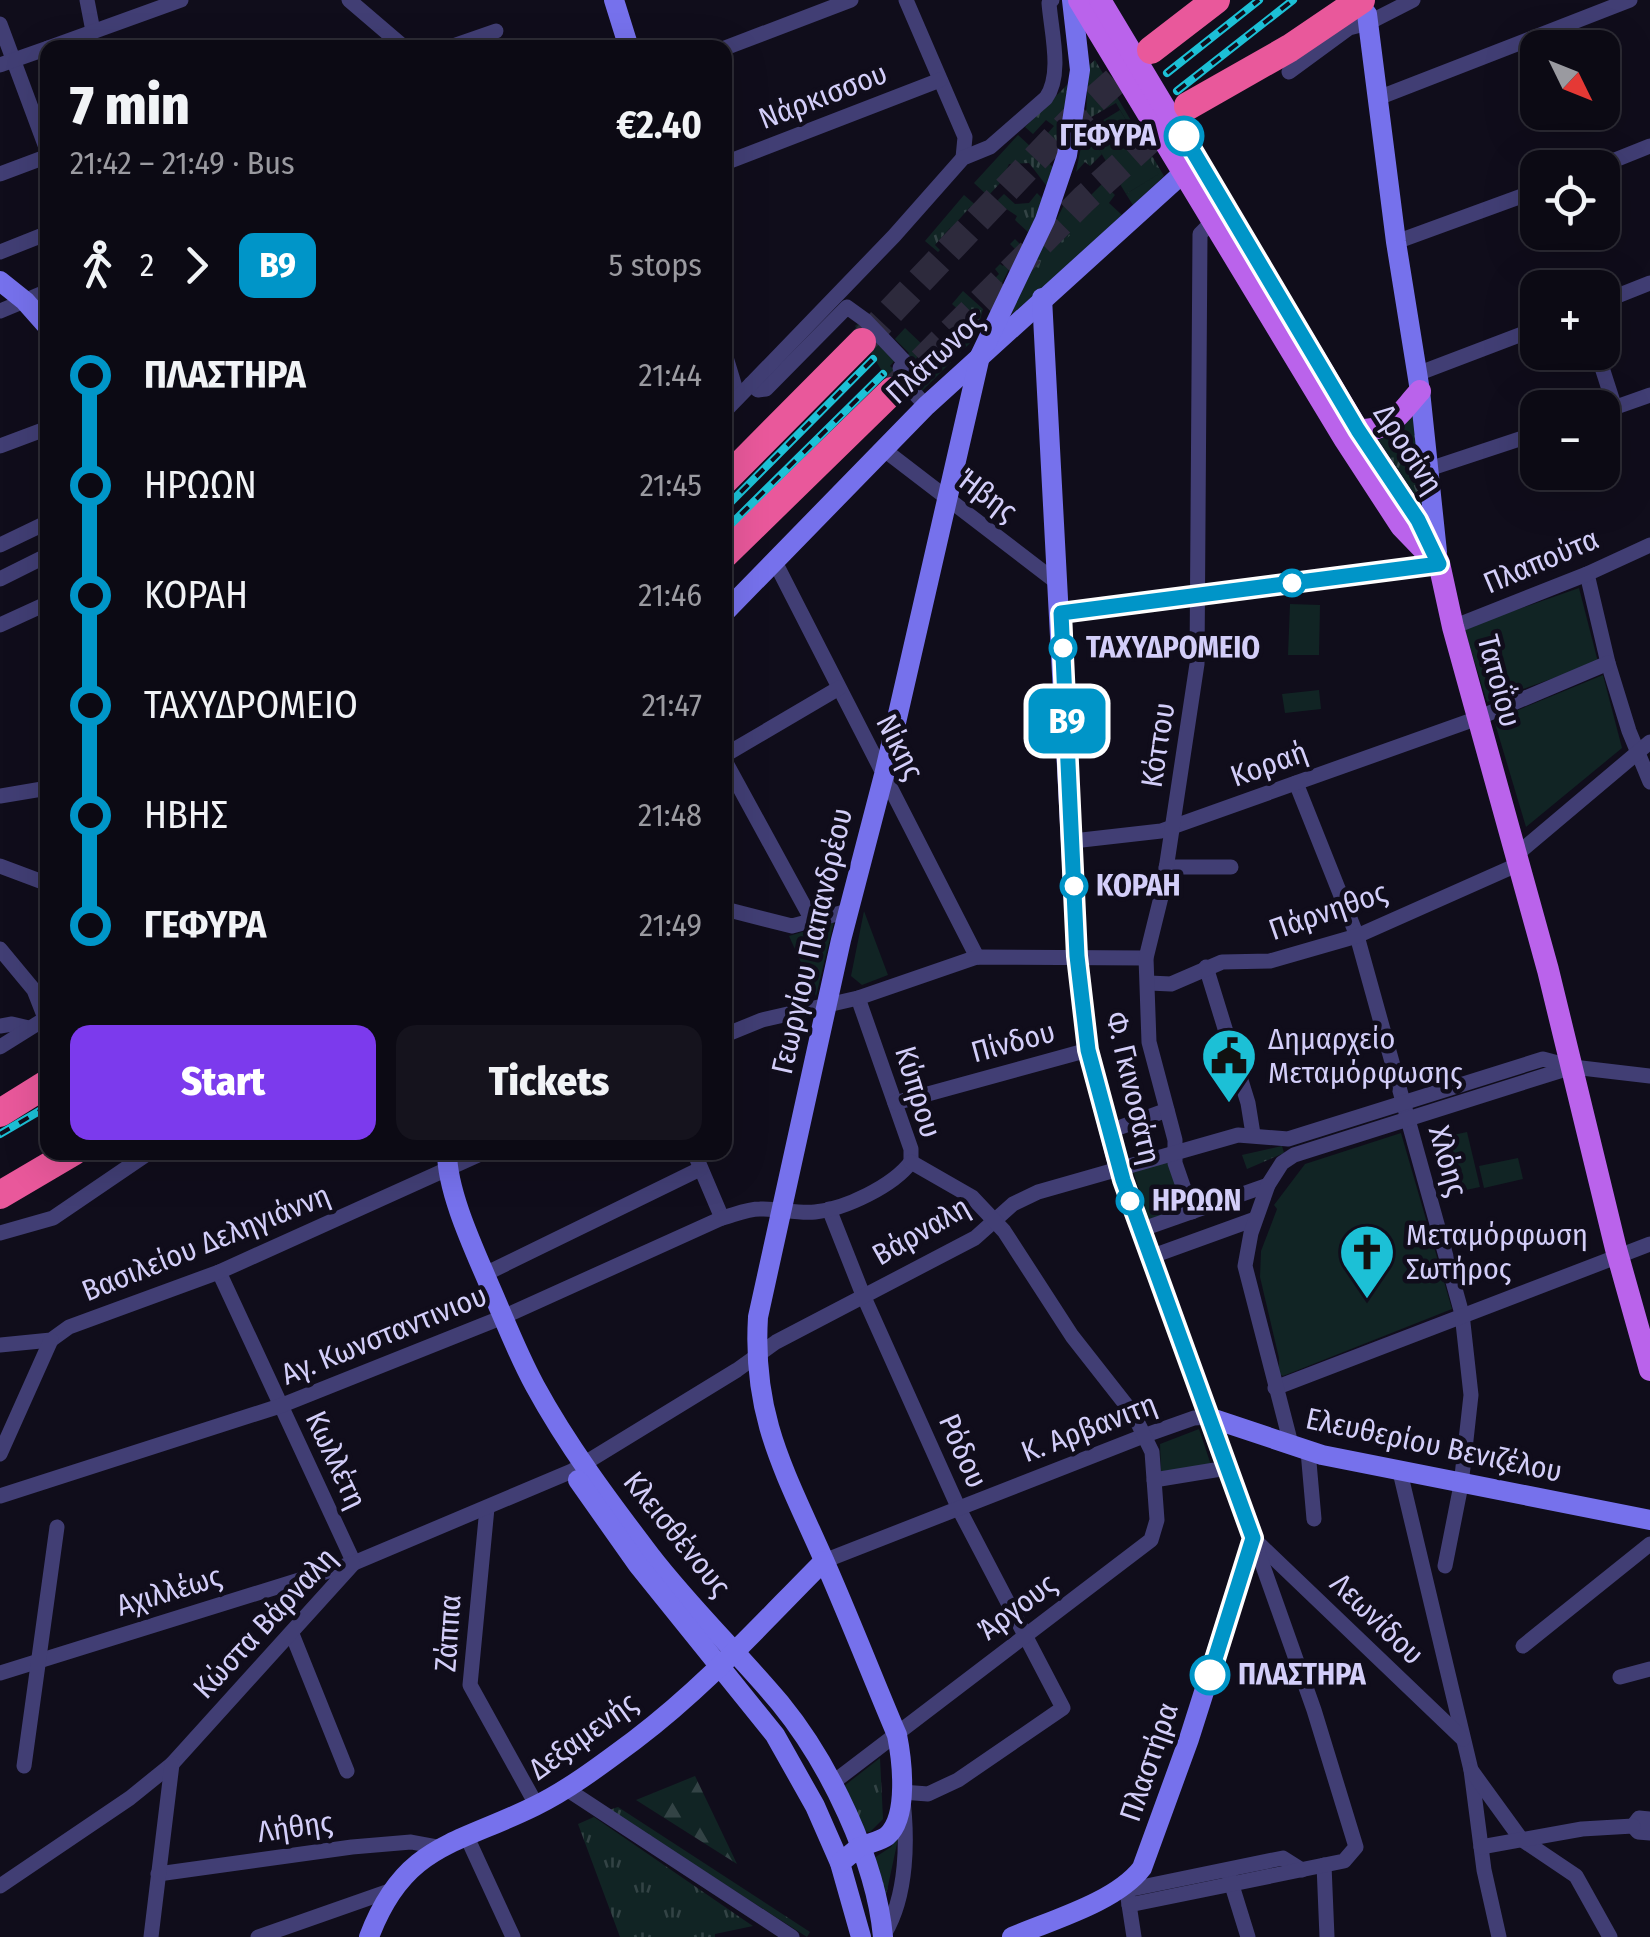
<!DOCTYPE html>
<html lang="en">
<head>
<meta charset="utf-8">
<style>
	body { margin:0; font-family:"Fira Sans Condensed",sans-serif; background:#15131d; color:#f1f3f6; height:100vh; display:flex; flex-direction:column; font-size:38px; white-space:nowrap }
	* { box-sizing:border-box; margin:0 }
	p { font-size:32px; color:#9a9aa0 }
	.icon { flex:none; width:55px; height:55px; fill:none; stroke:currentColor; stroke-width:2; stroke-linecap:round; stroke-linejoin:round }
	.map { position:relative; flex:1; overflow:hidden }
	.details { position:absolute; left:40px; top:40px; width:692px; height:1120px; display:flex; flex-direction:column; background:#0c0a14; border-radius:20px; box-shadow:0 10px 40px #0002,0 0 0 2px #2c2b34 }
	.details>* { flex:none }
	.badge { padding:0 20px; border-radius:15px; font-size:35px; line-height:65px }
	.needle { width:65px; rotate:133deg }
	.buttons { position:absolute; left:1520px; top:30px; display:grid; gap:20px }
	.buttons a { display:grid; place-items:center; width:100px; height:100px; border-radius:20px; background:#0c0a14; box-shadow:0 10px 40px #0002,0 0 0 2px #2c2b34; font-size:50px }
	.map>.badge { position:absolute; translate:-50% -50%; box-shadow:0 0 0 5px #fff }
	.legs { display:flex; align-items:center; gap:15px; height:110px; padding:0 30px; font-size:32px }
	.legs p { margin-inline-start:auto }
	.headline { display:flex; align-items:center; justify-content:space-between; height:170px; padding:0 30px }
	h1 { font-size:55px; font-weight:800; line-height:75px }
	.cta { display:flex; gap:20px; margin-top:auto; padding:20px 30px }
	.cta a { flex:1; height:115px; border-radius:20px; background:#7c3aed; color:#fff; font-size:40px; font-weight:800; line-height:115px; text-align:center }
	.cta a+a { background:#15131d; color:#f1f3f6 }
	ul { padding:0 30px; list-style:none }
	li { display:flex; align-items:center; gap:35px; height:110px; font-size:38px }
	li i { display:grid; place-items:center; width:15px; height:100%; margin:0 12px; background:currentColor }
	li i::after { content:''; width:25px; height:25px; margin:-12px; border:8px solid; border-radius:50%; background:#0c0a14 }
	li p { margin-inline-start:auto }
	li:first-child i { background:linear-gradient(#0000 50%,currentColor 0) }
	li:last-child i { background:linear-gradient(currentColor 50%,#0000 0) }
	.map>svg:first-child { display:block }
</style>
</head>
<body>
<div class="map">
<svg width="1650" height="1937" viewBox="0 0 1650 1937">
	<defs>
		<pattern id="grass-tufts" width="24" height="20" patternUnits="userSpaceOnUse" patternTransform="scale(2.5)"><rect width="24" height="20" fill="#112424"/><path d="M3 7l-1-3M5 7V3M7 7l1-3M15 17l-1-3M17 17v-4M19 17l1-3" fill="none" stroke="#334345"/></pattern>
		<pattern id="forest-firs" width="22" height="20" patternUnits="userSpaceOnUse" patternTransform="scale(2.5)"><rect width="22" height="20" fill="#112424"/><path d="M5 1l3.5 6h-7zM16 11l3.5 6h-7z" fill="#334345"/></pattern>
	</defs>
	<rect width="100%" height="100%" fill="#100d1b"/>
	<g fill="url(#grass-tufts)">
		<polygon points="1095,60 1164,176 1133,205 1126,194 1158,174 1116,103 1086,120 1088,66"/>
		<polygon points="1068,84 1058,161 1047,150 1055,141 1047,134 1054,126 1046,120 1033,134 1025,127"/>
		<polygon points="1087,130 1102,154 1090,166 1085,162 1076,172 1084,132"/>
		<polygon points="1018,135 1056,170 1049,189 1029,163 1009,164 1001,182 988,196 974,183"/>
		<polygon points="1037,193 1044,200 1028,232 1015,220 1017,216 996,202 1004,194 1015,204 1029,203"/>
		<polygon points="964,195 979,208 976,211 970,207 956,223 960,227 956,232 950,228 935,245 940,250 938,252 925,241"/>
		<polygon points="1064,205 1073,213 1063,225 1072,233 1061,272 1012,314 1019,292"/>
		<polygon points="1015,239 1021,245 991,305 975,289 978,287 983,291 999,274 995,269 1000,264 1003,266 1017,251 1010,244"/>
		<polygon points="963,291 983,309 975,338 960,353 946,339 961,324 955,318 961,312 952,304"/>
		<polygon points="860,322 895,360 890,366 906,381 908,394 900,401 855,326"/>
		<polygon points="905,328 926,348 910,365 904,359 909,353 895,339"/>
		<polygon points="937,349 951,362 922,391 909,379"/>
		<polygon points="1413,413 1425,513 1376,440 1398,434"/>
		<polygon points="1282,1146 1284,1153 1247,1169 1242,1155"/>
		<polygon points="880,1758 883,1819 870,1832 858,1831 839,1790"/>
		<polygon points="618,1807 810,1932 807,1937 609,1810"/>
		<polygon points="594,1817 744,1920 753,1926 715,1934 715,1937 620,1937 578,1824"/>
		<polygon points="899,1834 885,1900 871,1860 891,1847"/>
	</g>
	<polygon fill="url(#forest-firs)" points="695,1776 737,1864 636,1800"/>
	<g fill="#112424">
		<polygon points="1120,110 1159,174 1126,194 1087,130"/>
		<polygon points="1103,183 1115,195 1109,203 1122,215 1061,272 1048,259 1071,234 1062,224"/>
		<polygon points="1579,588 1598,662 1487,702 1464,628"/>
		<polygon points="1290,604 1320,605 1319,655 1288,655"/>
		<polygon points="1603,675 1622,748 1526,827 1494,720"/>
		<polygon points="1319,690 1321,709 1285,713 1282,694"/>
		<polygon points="864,911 888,975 862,985 851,976"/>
		<polygon points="834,922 816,996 789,936"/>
		<polygon points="1467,1132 1480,1187 1452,1193 1439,1138"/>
		<polygon points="1401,1133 1452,1309 1283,1376 1279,1374 1279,1358 1260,1277 1261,1251 1277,1209 1274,1205 1305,1164"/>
		<polygon points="1518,1158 1523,1179 1484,1188 1479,1166"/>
		<polygon points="1168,1160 1183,1209 1149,1220 1133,1171"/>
		<polygon points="1199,1429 1211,1465 1161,1473 1160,1444"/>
	</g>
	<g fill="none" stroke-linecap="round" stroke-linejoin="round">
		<g stroke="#2d2a3c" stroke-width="28" stroke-dasharray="28 14" stroke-linecap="butt">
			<polyline points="862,342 1075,117 1142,57"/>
			<polyline points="892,391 1084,199 1178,114"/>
		</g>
		<g stroke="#413e74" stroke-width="15">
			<polyline points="87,0 93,31"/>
			<polyline points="349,0 405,48"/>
			<polyline points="906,0 965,137 963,158"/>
			<polyline points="0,24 48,153"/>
			<polyline points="48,48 181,0"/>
			<polyline points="447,48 496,31"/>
			<polyline points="725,48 851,0"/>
			<polyline points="0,65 48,48"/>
			<polyline points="1289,72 1349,28 1368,23 1413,0"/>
			<polyline points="1378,98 1630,0"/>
			<polyline points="725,163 940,80"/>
			<polyline points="1595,168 1650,146"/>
			<polyline points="0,174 48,156"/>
			<polyline points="1396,242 1538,190"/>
			<polyline points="0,252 48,233"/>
			<polyline points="1602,302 1650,283"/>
			<polyline points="0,311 48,291"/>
			<polyline points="1597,352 1615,408"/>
			<polyline points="725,354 738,397"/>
			<polyline points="1417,374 1538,328"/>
			<polyline points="751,384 758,390 766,389 847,307 865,320 905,362 900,368 913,380 908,386 926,406"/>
			<path d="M725 411 894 236 963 158 990 147 1046 98C1063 74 1051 31 1049 3L1052 0"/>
			<polyline points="1602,412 1650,395"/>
			<polyline points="0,446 48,428"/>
			<polyline points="883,449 1059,584"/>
			<polyline points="1429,469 1538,433"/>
			<polyline points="0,545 48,522"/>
			<polyline points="775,562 977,957"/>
			<polyline points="1587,574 1608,663 1629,731 1650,782"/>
			<polyline points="0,579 48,555"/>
			<polyline points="1061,613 1439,563"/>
			<polyline points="0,625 48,603"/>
			<polyline points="1453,627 1587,574 1650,545"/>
			<polyline points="725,755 839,688"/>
			<polyline points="725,761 813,922"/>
			<polyline points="1296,783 1357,936 1462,1314 1471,1395 1461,1485 1445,1566"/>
			<polyline points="0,796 48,788"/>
			<polyline points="1073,841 1161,831 1478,718 1608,663"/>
			<polyline points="1516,855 1650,742"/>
			<polyline points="0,866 48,884"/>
			<polyline points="1166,867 1231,867"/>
			<polyline points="725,909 792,926 848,911"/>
			<polyline points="0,949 34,990 45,1018"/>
			<polyline points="1206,967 1248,1103 1253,1134"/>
			<polyline points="1149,983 1171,984 1222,962 1270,961 1357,936 1519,864"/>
			<polyline points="858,998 911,1149 911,1162"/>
			<polyline points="0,1026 12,1024 29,1028"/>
			<polyline points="725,1035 762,1020 858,998 977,957 1146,958"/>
			<polyline points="0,1047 48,1017"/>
			<polyline points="895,1103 1088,1050"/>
			<polyline points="1110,1131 1167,1110"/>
			<polyline points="694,1152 722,1218"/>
			<path d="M829 1209 863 1295 959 1509 1063 1708 958 1780 928 1794 902 1792C908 1837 908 1897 883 1936"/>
			<polyline points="1192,1212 1175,1163 1175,1140 1149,1042 1146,958 1163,889 1197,664 1200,234 1213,221"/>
			<polyline points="1140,1230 1268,1185"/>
			<polyline points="0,1233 53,1218 150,1152"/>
			<polyline points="1150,1257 1255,1219"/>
			<polyline points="219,1272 354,1563"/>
			<polyline points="485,1274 700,1169"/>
			<polyline points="0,1345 51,1340 69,1327 219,1272 485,1152"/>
			<polyline points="1275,1388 1650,1244"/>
			<polyline points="1291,1444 1245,1266 1251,1233 1268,1185 1282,1163 1294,1155 1569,1068"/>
			<polyline points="1308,1451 1314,1519"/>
			<polyline points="0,1454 51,1340"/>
			<polyline points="1400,1472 1471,1770 1484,1870 1499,1937"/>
			<polyline points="1154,1480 1227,1468"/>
			<path d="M0 1496 280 1406 503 1317 722 1218C734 1215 747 1209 760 1209 778 1208 797 1214 815 1212 845 1209 893 1186 911 1162"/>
			<polyline points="487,1508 470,1685 537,1806"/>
			<polyline points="1256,1541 1463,1739"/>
			<polyline points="824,1561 1146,1435 1194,1418 1208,1417"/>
			<polyline points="292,1634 347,1771"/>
			<polyline points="1523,1646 1650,1544"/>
			<polyline points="0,1673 354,1563 572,1471 737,1370 776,1342 975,1238 1013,1204 1038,1192 1238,1135 1288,1139 1543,1059 1573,1067 1650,1076"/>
			<polyline points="1620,1677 1650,1669"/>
			<polyline points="24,1766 57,1527"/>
			<polyline points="1471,1770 1521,1839 1576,1876 1610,1937"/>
			<polyline points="831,1784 1151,1540 1157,1520 1152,1452 1134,1415 1072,1336 1004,1231 972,1197 911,1162"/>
			<polyline points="565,1788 792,1937"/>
			<polyline points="1650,1819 1639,1818 1633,1826 1638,1832 1650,1833"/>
			<polyline points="466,1835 513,1937"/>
			<polyline points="1481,1847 1582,1829 1633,1826"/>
			<polyline points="1324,1865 1327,1937"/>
			<polyline points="158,1874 352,1847 411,1842 438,1847"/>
			<polyline points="1230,1879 1248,1937"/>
			<polyline points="0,1886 130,1798 172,1764 353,1564"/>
			<polyline points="1127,1890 1283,1858 1302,1870"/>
			<polyline points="1128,1898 1134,1937"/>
			<polyline points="1129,1905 1344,1861 1356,1847 1314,1710 1253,1538"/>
			<polyline points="151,1937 172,1764"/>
			<polyline points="258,1937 392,1890"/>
		</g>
		<g stroke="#7671ec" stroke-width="20">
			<polyline points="614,0 629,48"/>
			<polyline points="1353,0 1367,14 1396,242 1420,391 1437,552"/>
			<polyline points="0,281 25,301 48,327"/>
			<polyline points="725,612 926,406 1193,164"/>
			<path d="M447 1152C447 1193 475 1251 491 1289 505 1321 518 1355 535 1386 567 1445 609 1501 650 1555 690 1607 738 1653 780 1703 829 1763 876 1860 883 1937"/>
			<polyline points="1208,1417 1322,1455 1650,1520"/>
			<polyline points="578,1480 638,1565 775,1735 815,1806 840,1863 861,1937"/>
			<path d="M840 1863C846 1858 852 1853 858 1848 867 1843 879 1842 887 1836 909 1817 902 1760 897 1735 872 1676 849 1617 823 1558 784 1470 752 1416 758 1317L841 940 884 775 980 356 1045 220 1067 155 1080 70 1072 0"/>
			<path d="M369 1937C404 1844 456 1845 535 1806 570 1789 605 1762 636 1739 705 1687 764 1621 824 1561"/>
			<path d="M1012 1937C1052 1920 1116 1902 1142 1868L1189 1739 1253 1538 1119 1168 1088 1050 1077 956 1042 298"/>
		</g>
		<g stroke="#ba63eb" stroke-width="22">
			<polyline points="1079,0 1345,440 1401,526 1429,555"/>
			<polyline points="1100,0 1358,430 1418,520 1439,563 1453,627 1548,970 1616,1249 1650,1370"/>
			<path d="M1358 430C1394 430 1398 415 1420 391"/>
		</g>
		<g stroke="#e9589b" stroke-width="28">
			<polyline points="1151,50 1216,0"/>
			<polyline points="1188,106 1290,48 1361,0"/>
			<polyline points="725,480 862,342"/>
			<polyline points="725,554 892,391"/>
			<polyline points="0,1113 48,1083"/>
			<polyline points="0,1195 73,1152"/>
		</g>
		<g stroke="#1cc0d6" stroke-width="8">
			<g id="rail">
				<polyline points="1167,73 1259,0"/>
				<polyline points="1177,91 1293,0"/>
				<polyline points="725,508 873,359"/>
				<polyline points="725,530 883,374"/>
				<polyline points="0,1134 48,1106"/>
			</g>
		</g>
		<use href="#rail" stroke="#100d1b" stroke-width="4" stroke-dasharray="11" stroke-linecap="butt"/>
	</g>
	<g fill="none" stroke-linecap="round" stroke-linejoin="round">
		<g stroke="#fff" stroke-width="22">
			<polyline id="line-1" points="1184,136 1358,430 1418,520 1439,564 1061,613 1077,956 1088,1050 1123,1180 1253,1538 1210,1675"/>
		</g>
		<use href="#line-1" stroke="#0095c8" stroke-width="15"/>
	</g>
	<defs>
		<g id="civic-pin" transform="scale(2.875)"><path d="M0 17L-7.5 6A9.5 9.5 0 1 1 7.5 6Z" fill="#1cc0d6" stroke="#100d1b"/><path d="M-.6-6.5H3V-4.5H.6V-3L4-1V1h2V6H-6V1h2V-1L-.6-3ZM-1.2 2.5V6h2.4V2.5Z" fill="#111"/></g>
		<g id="church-pin" transform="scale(2.875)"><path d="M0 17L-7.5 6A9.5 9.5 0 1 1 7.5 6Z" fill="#1cc0d6" stroke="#100d1b"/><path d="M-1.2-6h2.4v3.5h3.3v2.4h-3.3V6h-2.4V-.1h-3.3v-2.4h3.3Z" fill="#111"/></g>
	</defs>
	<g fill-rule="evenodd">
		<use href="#civic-pin" x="1229" y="1056"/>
		<use href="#church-pin" x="1367" y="1252"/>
	</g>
	<g fill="#fff" stroke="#0095c8" stroke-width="5">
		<circle cx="1184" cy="136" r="18"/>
		<circle cx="1292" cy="583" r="12"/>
		<circle cx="1063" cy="648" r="12"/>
		<circle cx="1074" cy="886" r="12"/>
		<circle cx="1130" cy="1201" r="12"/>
		<circle cx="1210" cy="1675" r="18"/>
	</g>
	<g text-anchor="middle" stroke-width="9" stroke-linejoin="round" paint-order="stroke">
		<g font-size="30" fill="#d3cef9" stroke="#100d1b">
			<text transform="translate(823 96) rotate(-21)" y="10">Νάρκισσου</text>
			<text transform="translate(935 357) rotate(-43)" y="10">Πλάτωνος</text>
			<text transform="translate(1408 449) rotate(57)" y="10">Δροσίνη</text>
			<text transform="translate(987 495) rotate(37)" y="10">Ήβης</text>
			<text transform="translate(1541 561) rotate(-23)" y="10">Πλαπούτα</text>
			<text transform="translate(1499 681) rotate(75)" y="10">Τατοΐου</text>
			<text transform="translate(1158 745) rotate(-81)" y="10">Κόττου</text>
			<text transform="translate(900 747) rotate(63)" y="10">Νίκης</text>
			<text transform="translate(1269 764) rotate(-20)" y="10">Κοραή</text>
			<text transform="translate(1328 911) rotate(-19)" y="10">Πάρνηθος</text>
			<text transform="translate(812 941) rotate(-77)" y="10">Γεωργίου Παπανδρέου</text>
			<text transform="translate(1013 1042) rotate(-15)" y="10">Πίνδου</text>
			<text transform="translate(1133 1088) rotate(77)" y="10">Φ. Γκινοσάτη</text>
			<text transform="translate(918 1092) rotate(73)" y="10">Κύπρου</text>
			<text transform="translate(1448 1161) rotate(74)" y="10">Χλόης</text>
			<text transform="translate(921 1231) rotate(-30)" y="10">Βάρναλη</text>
			<text transform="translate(206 1243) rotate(-22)" y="10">Βασιλείου Δεληγιάννη</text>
			<text transform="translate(384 1335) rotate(-22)" y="10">Αγ. Κωνσταντινιου</text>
			<text transform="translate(1089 1428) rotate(-21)" y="10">Κ. Αρβανιτη</text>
			<text transform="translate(1434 1445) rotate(12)" y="10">Ελευθερίου Βενιζέλου</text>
			<text transform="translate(963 1451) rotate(66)" y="10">Ρόδου</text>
			<text transform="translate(336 1460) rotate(65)" y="10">Κωλλέτη</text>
			<text transform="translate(677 1534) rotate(51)" y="10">Κλεισθένους</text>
			<text transform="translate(169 1591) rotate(-17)" y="10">Αχιλλέως</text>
			<text transform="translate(1017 1607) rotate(-37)" y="10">Άργους</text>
			<text transform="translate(1377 1619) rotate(44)" y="10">Λεωνίδου</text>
			<text transform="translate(265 1623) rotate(-47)" y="10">Κώστα Βάρναλη</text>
			<text transform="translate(448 1633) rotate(-86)" y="10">Ζάππα</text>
			<text transform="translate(583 1736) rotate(-36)" y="10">Δεξαμενής</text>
			<text transform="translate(1149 1762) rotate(-71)" y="10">Πλαστήρα</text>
			<text transform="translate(295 1827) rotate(-8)" y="10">Λήθης</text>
		</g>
		<g font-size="30" font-weight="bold" fill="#d3cef9" stroke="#100d1b" text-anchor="start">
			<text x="1156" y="146" text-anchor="end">ΓΕΦΥΡΑ</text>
			<text x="1086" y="658">ΤΑΧΥΔΡΟΜΕΙΟ</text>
			<text x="1096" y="896">ΚΟΡΑΗ</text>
			<text x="1152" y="1211">ΗΡΩΩΝ</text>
			<text x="1238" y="1685">ΠΛΑΣΤΗΡΑ</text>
		</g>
		<g font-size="30" fill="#d3cef9" stroke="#100d1b" text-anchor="start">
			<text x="1268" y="1049">Δημαρχείο<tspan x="1268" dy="34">Μεταμόρφωσης</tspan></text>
			<text x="1406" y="1245">Μεταμόρφωση<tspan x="1406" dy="34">Σωτήρος</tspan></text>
		</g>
	</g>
</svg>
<div class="buttons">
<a><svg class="needle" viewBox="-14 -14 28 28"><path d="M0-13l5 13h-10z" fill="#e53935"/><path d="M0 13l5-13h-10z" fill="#9a9aa0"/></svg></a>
<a><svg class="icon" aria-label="locate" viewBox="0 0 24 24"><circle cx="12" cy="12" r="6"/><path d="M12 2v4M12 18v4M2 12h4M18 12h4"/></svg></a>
<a>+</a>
<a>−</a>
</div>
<b class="badge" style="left:1067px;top:721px;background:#0095c8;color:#fff">Β9</b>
<section class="details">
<div class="headline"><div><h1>7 min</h1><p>21:42 – 21:49 · Bus</p></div><b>€2.40</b></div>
<div class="legs"><svg class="icon" aria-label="walk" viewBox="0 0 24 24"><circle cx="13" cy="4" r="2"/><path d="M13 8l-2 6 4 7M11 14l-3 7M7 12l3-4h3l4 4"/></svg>2<svg class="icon" aria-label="forward" viewBox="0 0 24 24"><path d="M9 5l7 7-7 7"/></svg><b class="badge" style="background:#0095c8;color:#fff">Β9</b><p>5 stops</p></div>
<ul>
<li><i style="color:#0095c8"></i><b>ΠΛΑΣΤΗΡΑ</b><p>21:44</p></li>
<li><i style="color:#0095c8"></i><span>ΗΡΩΩΝ</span><p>21:45</p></li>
<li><i style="color:#0095c8"></i><span>ΚΟΡΑΗ</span><p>21:46</p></li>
<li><i style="color:#0095c8"></i><span>ΤΑΧΥΔΡΟΜΕΙΟ</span><p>21:47</p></li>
<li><i style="color:#0095c8"></i><span>ΗΒΗΣ</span><p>21:48</p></li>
<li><i style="color:#0095c8"></i><b>ΓΕΦΥΡΑ</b><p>21:49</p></li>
</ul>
<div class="cta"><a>Start</a><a>Tickets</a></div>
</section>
</div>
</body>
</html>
